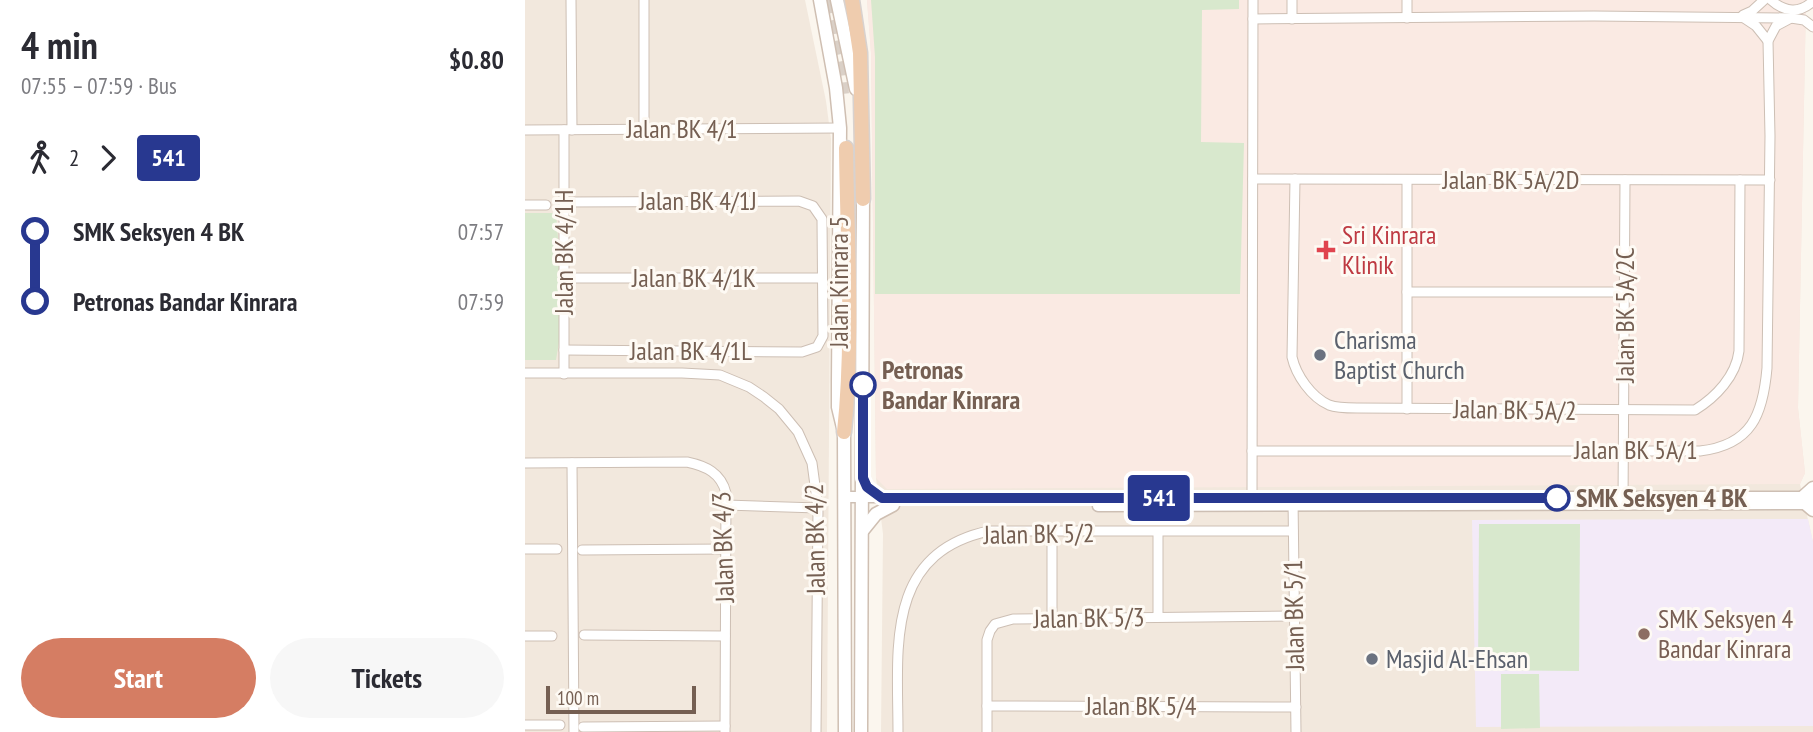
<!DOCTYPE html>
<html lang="en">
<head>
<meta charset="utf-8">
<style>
	body { margin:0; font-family:"PT Sans Narrow",sans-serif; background:#f7f7f7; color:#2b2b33; height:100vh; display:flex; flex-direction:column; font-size:26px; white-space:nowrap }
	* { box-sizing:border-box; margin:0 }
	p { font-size:23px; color:#7c7c81 }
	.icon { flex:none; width:38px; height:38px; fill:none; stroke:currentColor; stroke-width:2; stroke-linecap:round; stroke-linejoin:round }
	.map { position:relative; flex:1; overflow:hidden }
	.panel { display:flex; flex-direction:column; background:#fff; width:525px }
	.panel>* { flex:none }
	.badge { padding:0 14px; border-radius:5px; font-size:24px; line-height:46px }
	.scale { position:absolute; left:21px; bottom:18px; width:150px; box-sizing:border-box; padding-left:7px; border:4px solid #755f52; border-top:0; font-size:19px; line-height:24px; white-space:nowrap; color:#755f52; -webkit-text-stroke:5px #fefaf4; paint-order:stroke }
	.map>.badge { position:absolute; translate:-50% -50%; box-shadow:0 0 0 4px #fff }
	.legs { display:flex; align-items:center; gap:10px; height:77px; padding:0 21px; font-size:23px }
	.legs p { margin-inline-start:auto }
	.overview { display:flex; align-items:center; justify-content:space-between; height:119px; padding:0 21px }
	h1 { font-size:38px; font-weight:700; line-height:52px }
	.button { display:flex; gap:14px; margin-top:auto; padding:14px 21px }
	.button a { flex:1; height:80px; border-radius:42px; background:#d57d63; color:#fff; font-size:28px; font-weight:700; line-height:80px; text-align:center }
	.button a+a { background:#f7f7f7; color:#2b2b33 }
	ul { padding:0 21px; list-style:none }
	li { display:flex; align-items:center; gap:24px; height:70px; font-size:26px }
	li i { display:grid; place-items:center; width:10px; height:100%; margin:0 9px; background:currentColor }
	li i::after { content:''; width:18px; height:18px; margin:-9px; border:5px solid; border-radius:50%; background:#fff }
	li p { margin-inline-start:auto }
	li:first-child i { background:linear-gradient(#0000 50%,currentColor 0) }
	li:last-child i { background:linear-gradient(currentColor 50%,#0000 0) }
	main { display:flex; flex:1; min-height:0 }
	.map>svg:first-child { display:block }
</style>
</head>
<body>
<main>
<section class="panel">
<div class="overview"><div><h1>4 min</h1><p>07:55 – 07:59 · Bus</p></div><b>$0.80</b></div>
<div class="legs"><svg class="icon" aria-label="walk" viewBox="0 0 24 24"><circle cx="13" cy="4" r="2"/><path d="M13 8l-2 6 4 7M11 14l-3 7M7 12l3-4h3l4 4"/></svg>2<svg class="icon" aria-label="forward" viewBox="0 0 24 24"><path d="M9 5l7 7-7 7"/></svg><b class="badge" style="background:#283890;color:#fff">541</b></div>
<ul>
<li><i style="color:#283890"></i><b>SMK Seksyen 4 BK</b><p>07:57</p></li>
<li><i style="color:#283890"></i><b>Petronas Bandar Kinrara</b><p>07:59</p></li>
</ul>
<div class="button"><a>Start</a><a>Tickets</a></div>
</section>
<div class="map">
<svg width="1288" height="732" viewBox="0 0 1288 732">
	<rect width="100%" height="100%" fill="#fbf6ee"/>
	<g fill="#f2e8dd">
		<polygon points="0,0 280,0 301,101 306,139 302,732 0,732"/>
		<polygon points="342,0 1281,0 1273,408 1280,473 1275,484 1288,542 1288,732 356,732 358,534 351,478 346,53"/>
	</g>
	<polygon fill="#faeae3" points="342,0 1281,0 1273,408 1280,473 1275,484 362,489 351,478 346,53"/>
	<polygon fill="#f3eaf8" points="1283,519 1288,542 1288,726 951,727 947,520"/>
	<g fill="#d8e8cd">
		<polygon points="346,0 714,0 714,9 677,10 676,142 719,143 715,294 350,294 350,57"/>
		<polygon points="0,213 31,213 39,312 31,360 0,360"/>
		<polygon points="954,524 1055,524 1054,671 953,670"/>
		<polygon points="976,674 1014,674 1015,728 976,729"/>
	</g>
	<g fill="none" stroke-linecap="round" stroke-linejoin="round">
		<polyline stroke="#dad0c7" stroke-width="14" stroke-dasharray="14 7" stroke-linecap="butt" points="301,0 314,65 317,94"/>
		<g stroke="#cdbfb4" stroke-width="11">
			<g id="minor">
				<polyline points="46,0 47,130"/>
				<polyline points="119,0 119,129"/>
				<path d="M1246 0C1259 12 1275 14 1288 1"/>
				<polyline points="1218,15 1227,11 1239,0"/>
				<polyline points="882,18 882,0"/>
				<polyline points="1219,18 1231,26 1243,41"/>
				<polyline points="728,19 1069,16 1266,18 1279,20 1288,27"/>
				<polyline points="767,19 767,0"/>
				<polyline points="0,130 315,128"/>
				<polyline points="39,130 39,374"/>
				<polyline points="728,179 1245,180"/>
				<path d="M770 179 767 357C771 375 786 397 804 405 812 408 823 408 832 408L1170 410C1191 397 1211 376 1214 351L1215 180"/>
				<polyline points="882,180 882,409"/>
				<polyline points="0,205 21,205"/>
				<polyline points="40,278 297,278"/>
				<polyline points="882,292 1100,292"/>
				<polyline points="39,350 277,352 292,347 298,336 297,219 288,206 274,201 40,202"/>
				<polyline points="0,373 157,373 195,375 224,387 239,397 254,409 273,432 287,463 293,508 291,732"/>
				<path d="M727 451H1175C1227 445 1238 414 1242 368L1245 136 1243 41 1251 26 1266 18"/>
				<path d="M0 463 162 462C181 466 196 473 201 493L200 732"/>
				<polyline points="47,463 49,732"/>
				<polyline points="768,499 771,732"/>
				<polyline points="727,501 728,0"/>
				<polyline points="1098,504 1100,180"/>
				<polyline points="201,505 293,508"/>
				<polyline points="527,533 527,617"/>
				<polyline points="0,549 32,549"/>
				<polyline points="57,550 201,549"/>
				<polyline points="633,617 633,532"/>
				<polyline points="59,635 200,636"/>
				<polyline points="0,636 27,636"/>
				<polyline points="462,706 771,707"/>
				<polyline points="0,725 35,725"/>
				<polyline points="58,727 200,726"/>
				<path d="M373 732C373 650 359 553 464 531H768"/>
				<polyline points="462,732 462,640 465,631 470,624 488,619 769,616"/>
			</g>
		</g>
		<g stroke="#cdbfb4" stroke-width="13">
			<g id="tertiary">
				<polyline points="320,497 1288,497"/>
				<polyline points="573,506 1288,504"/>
			</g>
		</g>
		<g stroke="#cfbfb2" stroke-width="15">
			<g id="secondary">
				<polyline points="295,0 311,88 315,128 313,381 313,407 319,432 320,732"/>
				<polyline points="312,0 331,89"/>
				<polyline points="338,479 342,487 357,498"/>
				<polyline points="1278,497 1288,488"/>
				<polyline points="1281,504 1288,510"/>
				<polyline points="338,530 351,514 368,505"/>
				<polyline points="336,732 338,191"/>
			</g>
		</g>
		<g stroke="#d8d2cf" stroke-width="17">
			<g id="trunk">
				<polyline points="327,0 335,53 338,199"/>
				<path d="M319 432C329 338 322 242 321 148"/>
			</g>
		</g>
		<use href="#minor" stroke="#fff" stroke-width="9"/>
		<use href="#tertiary" stroke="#fff" stroke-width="10"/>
		<use href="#secondary" stroke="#fff" stroke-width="12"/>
		<use href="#trunk" stroke="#efccae" stroke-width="14"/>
	</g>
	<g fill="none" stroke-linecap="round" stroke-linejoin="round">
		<g stroke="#fff" stroke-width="16">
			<polyline id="line-1" points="338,385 338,478 342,487 357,498 1032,498"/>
		</g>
		<use href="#line-1" stroke="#283890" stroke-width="10"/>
	</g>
	<path fill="#e0444e" stroke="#fefaf4" stroke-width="2.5" d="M797.5 239.5h7v7h7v7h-7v7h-7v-7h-7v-7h7z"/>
	<g fill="#6b7280" stroke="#fefaf4" stroke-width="2.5">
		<circle cx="795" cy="355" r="7"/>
		<circle cx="847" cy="659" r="7"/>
	</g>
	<g fill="#fff" stroke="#283890" stroke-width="3.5">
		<circle cx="338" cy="385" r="12"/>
		<circle cx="1032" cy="498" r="12"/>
	</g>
	<circle fill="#8d6e63" stroke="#fefaf4" stroke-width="2.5" cx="1119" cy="634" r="7"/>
	<g text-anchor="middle" stroke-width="6" stroke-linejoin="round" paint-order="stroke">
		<g font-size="26" fill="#755f52" stroke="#fefaf4">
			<text x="157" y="138">Jalan BK 4/1</text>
			<text x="986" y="189">Jalan BK 5A/2D</text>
			<text x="173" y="210">Jalan BK 4/1J</text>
			<text transform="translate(39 252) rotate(-90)" y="9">Jalan BK 4/1H</text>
			<text x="169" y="287">Jalan BK 4/1K</text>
			<text transform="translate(314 282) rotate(-90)" y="9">Jalan Kinrara 5</text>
			<text transform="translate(1100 315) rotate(-90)" y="9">Jalan BK 5A/2C</text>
			<text x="166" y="360">Jalan BK 4/1L</text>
			<text transform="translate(990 410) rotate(1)" y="9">Jalan BK 5A/2</text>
			<text x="1111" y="459">Jalan BK 5A/1</text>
			<text transform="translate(514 534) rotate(-1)" y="9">Jalan BK 5/2</text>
			<text transform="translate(290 539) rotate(-91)" y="9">Jalan BK 4/2</text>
			<text transform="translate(198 547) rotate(-92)" y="9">Jalan BK 4/3</text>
			<text transform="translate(769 615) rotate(-91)" y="9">Jalan BK 5/1</text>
			<text transform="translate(564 618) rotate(-1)" y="9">Jalan BK 5/3</text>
			<text x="616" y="715">Jalan BK 5/4</text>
		</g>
		<g font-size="26" fill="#be3a42" stroke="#fefaf4" text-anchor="start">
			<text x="817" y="244">Sri Kinrara<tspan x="817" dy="30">Klinik</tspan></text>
		</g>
		<g font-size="26" fill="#5b616d" stroke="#fefaf4" text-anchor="start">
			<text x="809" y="349">Charisma<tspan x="809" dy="30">Baptist Church</tspan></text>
			<text x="861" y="668">Masjid Al-Ehsan</text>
		</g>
		<g font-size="26" font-weight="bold" fill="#755f52" stroke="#fefaf4" text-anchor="start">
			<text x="357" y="379">Petronas<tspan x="357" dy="30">Bandar Kinrara</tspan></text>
			<text x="1051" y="507">SMK Seksyen 4 BK</text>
		</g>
		<g font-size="26" fill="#785e54" stroke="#fefaf4" text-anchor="start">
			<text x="1133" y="628">SMK Seksyen 4<tspan x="1133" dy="30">Bandar Kinrara</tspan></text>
		</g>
	</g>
</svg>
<div class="scale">100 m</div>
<b class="badge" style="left:634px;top:498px;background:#283890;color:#fff">541</b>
</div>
</main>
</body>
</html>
